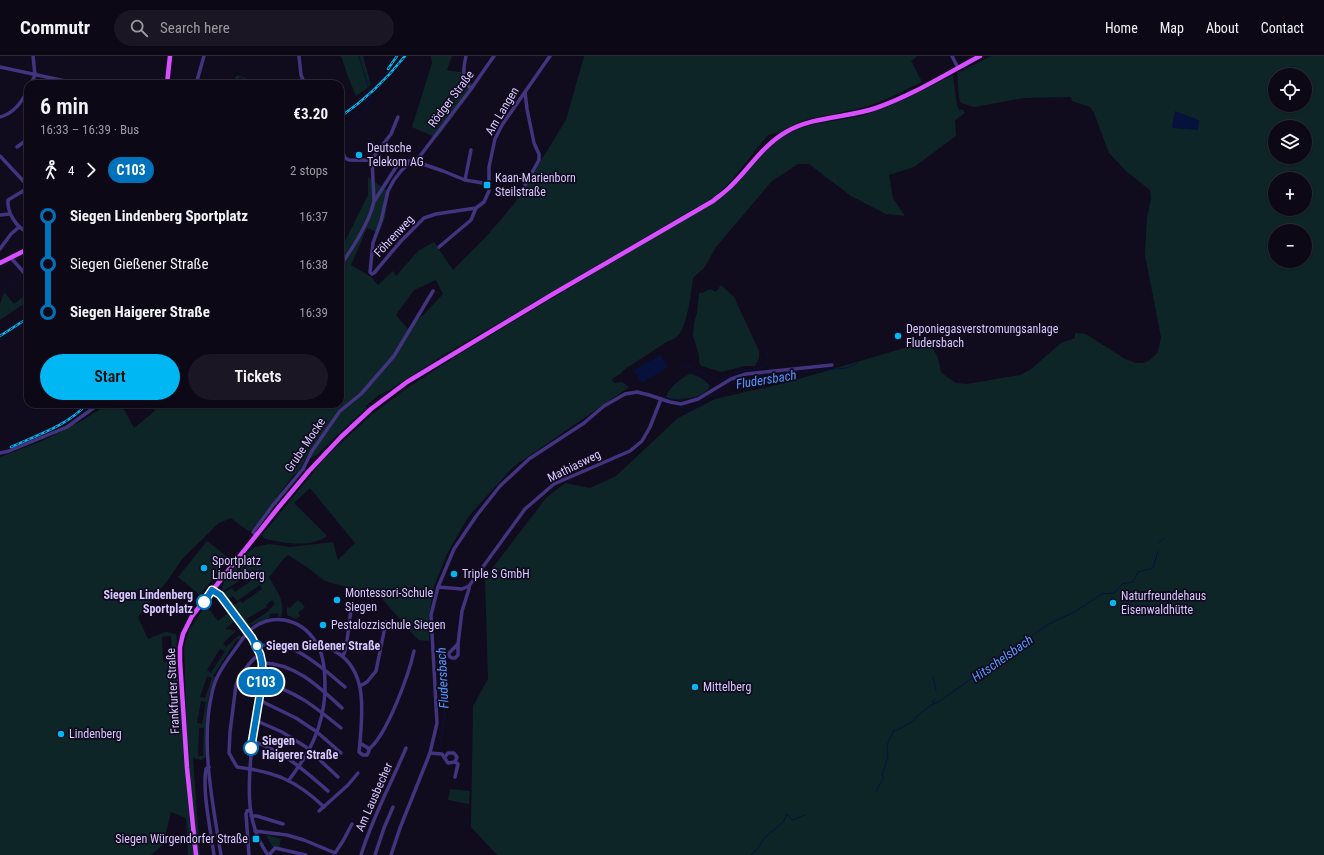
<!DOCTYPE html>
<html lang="en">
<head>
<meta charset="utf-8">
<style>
	body { margin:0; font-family:"Roboto Condensed",sans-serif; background:#1b1623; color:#f1f3f6; height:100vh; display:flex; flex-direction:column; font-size:15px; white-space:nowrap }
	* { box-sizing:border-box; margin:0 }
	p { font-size:13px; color:#9a9aa1 }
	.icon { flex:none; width:22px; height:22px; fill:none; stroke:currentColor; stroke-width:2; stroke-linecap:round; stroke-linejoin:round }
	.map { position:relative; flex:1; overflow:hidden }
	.panel { position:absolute; left:24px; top:24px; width:320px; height:328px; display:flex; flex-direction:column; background:#0d0816; border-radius:12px; box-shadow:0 1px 3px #0004,0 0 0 1px #2d2935 }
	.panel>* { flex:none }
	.badge { padding:0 8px; border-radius:13px; font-size:14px; line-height:26px }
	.fabs { position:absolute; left:1268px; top:12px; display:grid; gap:8px }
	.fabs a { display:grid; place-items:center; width:44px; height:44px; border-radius:50%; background:#0d0816; box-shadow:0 1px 3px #0004,0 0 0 1px #2d2935; font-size:20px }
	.map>.badge { position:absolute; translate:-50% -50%; box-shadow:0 0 0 2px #fff }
	.legs { display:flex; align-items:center; gap:6px; height:44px; padding:0 16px; font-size:13px }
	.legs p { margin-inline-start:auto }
	.head { display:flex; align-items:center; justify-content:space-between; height:68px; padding:0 16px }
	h1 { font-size:22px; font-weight:600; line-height:30px }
	.primary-button { display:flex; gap:8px; margin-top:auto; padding:8px 16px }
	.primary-button a { flex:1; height:46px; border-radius:24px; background:#00b7f3; color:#111; font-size:16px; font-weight:600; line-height:46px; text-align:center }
	.primary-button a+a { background:#1b1623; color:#f1f3f6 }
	ul { padding:0 16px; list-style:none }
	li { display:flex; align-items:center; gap:14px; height:48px; font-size:15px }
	li i { display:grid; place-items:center; width:6px; height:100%; margin:0 5px; background:currentColor }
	li i::after { content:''; width:10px; height:10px; margin:-5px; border:3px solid; border-radius:50%; background:#0d0816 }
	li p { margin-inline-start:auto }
	li:first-child i { background:linear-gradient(#0000 50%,currentColor 0) }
	li:last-child i { background:linear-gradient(currentColor 50%,#0000 0) }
	header { display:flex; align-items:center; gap:24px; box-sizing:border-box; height:56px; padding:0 20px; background:#0d0816; border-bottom:1px solid #2d2935 }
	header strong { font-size:19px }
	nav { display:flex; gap:22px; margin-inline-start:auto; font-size:14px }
	.search { width:280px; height:36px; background:#1b1623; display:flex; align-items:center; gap:10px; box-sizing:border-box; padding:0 14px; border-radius:22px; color:#9a9aa1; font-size:15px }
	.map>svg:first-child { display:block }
</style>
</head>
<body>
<header>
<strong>Commutr</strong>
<div class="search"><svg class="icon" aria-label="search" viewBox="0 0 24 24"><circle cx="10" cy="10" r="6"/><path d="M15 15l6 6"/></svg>Search here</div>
<nav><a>Home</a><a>Map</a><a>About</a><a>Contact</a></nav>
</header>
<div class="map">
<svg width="1324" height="799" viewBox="0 0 1324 799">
	<rect width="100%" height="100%" fill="#110b1e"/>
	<g fill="#0e2528" fill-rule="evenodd">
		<polygon points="340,0 363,0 371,29 356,40 347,18 342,2"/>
		<polygon points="431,0 452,0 447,14 466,17 467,24 476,30 437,82 412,71 432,7"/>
		<path d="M584 0H916L917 1 911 5 922 26C907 33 891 42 874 48 851 56 826 58 802 65 792 69 778 78 768 79L730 126 714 141 447 297 381 339 380 338 366 350 367 352 350 367 317 399 311 402 307 400 299 415 293 420 252 474 248 475 231 462 219 467 182 503 168 524 138 561 148 583 165 576 176 578 177 582 176 605 179 631 194 799H188L186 762 171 756 163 789 151 799H0V401L42 385 83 364 108 348H121L134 372 155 355 151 348H340V195L368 139V121L389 136 385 161 379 177 367 172 351 209 371 221 378 229 393 215 396 220 418 195 434 186 453 214 485 182 514 148 566 64ZM436 224 443 238 426 256 408 273 396 259 414 234ZM171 580 172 605 163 606 162 581Z"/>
		<path d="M991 0H1324V799H497L471 771 473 650 488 623 485 522 546 442 565 427 590 432 616 420 678 362 715 343 785 327 918 288 933 293 938 302 941 316 947 321 956 327 967 328 1020 319 1030 314 1061 287 1075 282V277L1086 278 1125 303 1136 307H1144L1150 304 1158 296 1161 281 1145 199 1147 162 1151 142 1150 134 1127 116 1109 97 1094 57 1090 51 1072 45 1071 41 1024 42 974 51 961 47 959 42 957 16 962 15ZM1275 19H1305V49H1275ZM1275 71H1305V101H1275ZM1275 123H1305V153H1275ZM1275 175H1305V205H1275Z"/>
		<polygon points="237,19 261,28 245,28 247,26 246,24 240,21 234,28 231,28"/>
		<path d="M953 19 957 49 959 54 962 53 965 57 955 64 956 80 914 111 889 119 893 142 905 160 886 158 851 140 809 108H798L772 125 716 191 704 212 693 222C691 237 688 264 680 277 678 281 673 284 668 285L625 313 620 318 612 323 614 327 622 326 629 331 513 411 468 461 447 498 434 530 429 560V585L418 584 377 537 350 532 325 525 304 509 288 499C280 505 276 514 269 521 276 534 286 545 281 561H279L278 557 270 558 269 562 249 570 223 537 232 532 235 536 255 522 254 519V516L223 535 222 532 224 526 238 507 249 495 255 491 269 488 290 491 333 486 338 504 355 487 310 432 294 447 327 480C311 492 284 487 265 483L262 479 325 402 370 360 404 334 466 294 705 151C715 145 726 138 735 130 752 111 766 90 790 77 814 64 844 66 870 57 899 48 925 32 953 19ZM260 529 262 533 242 547 240 545 234 549 229 542 233 540 237 545ZM272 544 275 548 269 554V555L249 568 246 563 267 551 266 549Z"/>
		<polygon points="721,229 734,241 759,295 759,302 755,310 744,310 722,316 701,310 699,306 699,299 693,280 694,267 697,257 699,238 700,236 702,237 710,233 716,236"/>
		<polygon points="4,236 14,248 28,237 28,245 0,264 0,248"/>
		<path d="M691 318C699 320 705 324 710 330 703 344 679 344 666 342 666 334 684 319 691 318Z"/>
		<polygon points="207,485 229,502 200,539 178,521"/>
		<polygon points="298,544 305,551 298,557 300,560 296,563 287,559 287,551 290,552"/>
		<path d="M206 549 218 565 229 556 236 564 226 572 227 574 229 573 233 575 239 569 234 574 236 575 223 587 226 591 239 579 242 581 240 584 237 583 213 620 215 621C204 646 206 675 206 701L201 704 193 702 191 653 193 702 200 799H196L188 712 184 591 189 574ZM220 593 225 595 211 617 207 614ZM207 620 212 622 205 642 200 641ZM201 645 206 646 202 668 197 667ZM199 672H204L203 700H198Z"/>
		<polygon points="450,733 470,735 469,748 448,744"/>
		<polygon points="266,779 281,783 279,792 272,790"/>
	</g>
	<g fill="#07123c">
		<polygon points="1175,55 1199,64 1198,74 1173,72 1172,70"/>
		<polygon points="660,299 668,311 642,327 634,314"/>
	</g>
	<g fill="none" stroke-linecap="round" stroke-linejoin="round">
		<g stroke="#07123c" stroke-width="1">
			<polyline points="340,77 366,53 371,40 359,0"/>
			<polyline points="0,241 13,224 22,218"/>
			<polyline points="767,301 768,294"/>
			<polyline points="681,311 687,310 692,312"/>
			<polyline points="694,314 720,324 737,316 762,311 764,310 766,306"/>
			<polyline points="664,341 671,343 681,344"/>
			<polyline points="680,351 687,353 692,352 735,325 756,321 846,312 858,307"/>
			<polyline points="1159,487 1164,482"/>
			<polyline points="437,554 439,585 441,598 445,647 445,657 440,690"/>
			<polyline points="933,621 936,634"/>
			<polyline points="932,647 935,643"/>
			<polyline points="876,735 884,721 882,720 888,700 887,689 894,674 897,674 914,665 916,661 931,649 940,645 975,620 983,617 1025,587 1034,578 1049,568 1076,555 1102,538 1114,537 1122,528 1133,526 1138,516 1153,512 1158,495"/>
			<polyline points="751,799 758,792 766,780 773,775 784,765 787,758 792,764 805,759"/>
		</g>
		<g stroke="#42347f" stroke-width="3.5">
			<polyline points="299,0 301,19 305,28"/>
			<path d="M466 0C463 13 462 23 471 33"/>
			<polyline points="952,0 958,12"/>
			<polyline points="0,11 79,28"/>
			<polyline points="31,28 35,19 33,0"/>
			<polyline points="196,28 204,0"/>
			<path d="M0 61C14 57 21 47 28 34"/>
			<polyline points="340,89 345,102"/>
			<polyline points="17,91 28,83"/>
			<polyline points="0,100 28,130"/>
			<polyline points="345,102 349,104 414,105 420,100 471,33 494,0"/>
			<polyline points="372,103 391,78 398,61"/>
			<polyline points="414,105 443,115 465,124 489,128"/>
			<polyline points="408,106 407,109 401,115 394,124 388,135 381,165 373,187 370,216 372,218 374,217 401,185 424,162 436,158 476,152 484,146 489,135 489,111 495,83 502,69 550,0"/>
			<polyline points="340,108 345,102"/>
			<polyline points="465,124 471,94"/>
			<polyline points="525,129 539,104 539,98 534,87 527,53 525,36"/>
			<path d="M28 132 8 144C7 156 16 172 28 176"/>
			<polyline points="23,135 28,143"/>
			<polyline points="375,144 400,105"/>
			<polyline points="0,159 10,158"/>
			<polyline points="439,191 471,164 476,152"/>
			<polyline points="0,193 11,178 19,171"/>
			<polyline points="11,202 28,221"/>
			<path d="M340 210C352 193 370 165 374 145L372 103"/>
			<polyline points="0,397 9,395 67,371 99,348"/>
			<polyline points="256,479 253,476 273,449 303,413 312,395 340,355 361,338 394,300 433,235"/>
			<polyline points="438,531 462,533 469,530 525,453 554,428 630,395 642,385 650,371 661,343"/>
			<path d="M214 532 252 581 260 598 262 607V626L250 694 251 699C248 735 246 768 268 799"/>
			<polyline points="458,588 462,555 469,533 469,530"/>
			<polygon points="458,588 458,599 455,602 452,602 449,600 449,597"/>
			<path d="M257 591C289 579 322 612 345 631"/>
			<path d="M318 591C327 590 331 593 338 597 368 617 362 657 360 687"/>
			<path d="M260 598C251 603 240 620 236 629L230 676 229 697 237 711C275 716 296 724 324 751"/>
			<polyline points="343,600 346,592 351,554"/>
			<path d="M262 607C295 607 319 631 342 652"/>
			<path d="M262 626C297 636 313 649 341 672"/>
			<polyline points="360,630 367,626 376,615 386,566"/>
			<polyline points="259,644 296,662 317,676 341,697"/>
			<polyline points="255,664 282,676 306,691 338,721"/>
			<path d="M252 685C283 695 304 714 328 735"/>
			<polygon points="360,687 368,692 369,695 367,699 363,699 359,696"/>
			<path d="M369 693C387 679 409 618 414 595"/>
			<polyline points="430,697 442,698 448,707 455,706"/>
			<polyline points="445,701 448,697 454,697 457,701 455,706"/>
			<polyline points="455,706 458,708 455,721"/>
			<path d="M209 711 206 713C202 736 211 775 214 799"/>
			<polyline points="319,755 348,729 358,717"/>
			<polyline points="251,760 257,760 283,768"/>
			<polyline points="255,775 287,779 304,784 335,797 343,785 352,768"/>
			<path d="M221 799C213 750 200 686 212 637 215 620 226 606 236 592 240 587 244 580 249 575 273 554 305 563 319 592 325 605 325 622 325 636 323 672 310 696 289 724"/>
			<polyline points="249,799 246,758 247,755 250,754"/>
			<polyline points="269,799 275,792 306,799"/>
			<path d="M361 799C372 762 391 728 406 692"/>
			<polyline points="375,799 384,772 393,751"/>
			<polyline points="391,799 400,772 430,697 437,667 431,559 438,531 454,493 477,459 500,430 529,403 584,367 604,350 625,338 637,336 649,339 670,346 681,348 698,343 731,323 746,318 832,309"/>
		</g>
		<g stroke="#d74fff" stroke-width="4.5">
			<polyline points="167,28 170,0"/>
			<polyline points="0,207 28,193"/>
			<path d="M196 799 187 712 180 605V591L183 578 192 560 278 452 309 415 341 381 371 353 407 326 553 238 713 145C719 140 725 136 730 131 749 113 762 90 786 76 813 60 847 62 876 52 913 39 946 18 980 0"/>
		</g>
		<g stroke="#00b7f3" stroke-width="2.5">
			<g id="rail">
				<polyline points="388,13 397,0"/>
				<path d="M340 61C365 44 386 24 405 0"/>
				<polyline points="0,280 28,262"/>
				<path d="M11 391C37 379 67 370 87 348"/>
			</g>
		</g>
		<use href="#rail" stroke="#110b1e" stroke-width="1" stroke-dasharray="3" stroke-linecap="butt"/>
	</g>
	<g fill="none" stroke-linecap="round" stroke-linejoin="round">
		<g stroke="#fff" stroke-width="9">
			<polyline id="line-1" points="204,546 212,534 220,539 252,582 260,598 262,607 262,626 251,692"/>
		</g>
		<use href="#line-1" stroke="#0072bc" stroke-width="6"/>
	</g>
	<g fill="#00b7f3" stroke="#110b1e" stroke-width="1.5">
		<circle cx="359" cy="99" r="4"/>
		<rect x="483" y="125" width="8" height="8" rx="2"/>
		<circle cx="898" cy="280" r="4"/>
		<circle cx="204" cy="512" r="4"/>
		<circle cx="454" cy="518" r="4"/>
		<circle cx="337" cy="544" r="4"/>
		<circle cx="1113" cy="547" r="4"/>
		<circle cx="323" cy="569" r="4"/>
		<circle cx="695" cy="631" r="4"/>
		<circle cx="61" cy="678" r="4"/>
		<rect x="252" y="779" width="8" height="8" rx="2"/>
	</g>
	<g fill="#fff" stroke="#0072bc" stroke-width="2">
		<circle cx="204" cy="546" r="7"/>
		<circle cx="257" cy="590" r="5"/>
		<circle cx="251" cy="692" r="7"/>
	</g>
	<g text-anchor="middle" stroke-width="3.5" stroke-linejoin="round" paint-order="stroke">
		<g font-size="12" fill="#d7c8ff" stroke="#110b1e">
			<text transform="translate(451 43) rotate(-53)" y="4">Rödger Straße</text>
			<text transform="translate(502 55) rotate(-59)" y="4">Am Langen</text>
			<text transform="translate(394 180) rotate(-47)" y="4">Föhrenweg</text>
			<text transform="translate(305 389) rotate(-56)" y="4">Grube Mocke</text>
			<text transform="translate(574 410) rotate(-26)" y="4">Mathiasweg</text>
			<text transform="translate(173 635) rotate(-93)" y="4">Frankfurter Straße</text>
			<text transform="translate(374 741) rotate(-66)" y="4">Am Lausbecher</text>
		</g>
		<g font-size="12" fill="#d7c8ff" stroke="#110b1e" text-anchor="start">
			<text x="367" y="96">Deutsche<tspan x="367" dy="14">Telekom AG</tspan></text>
			<text x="495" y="126">Kaan-Marienborn<tspan x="495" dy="14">Steilstraße</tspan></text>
			<text x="906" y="277">Deponiegasverstromungsanlage<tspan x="906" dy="14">Fludersbach</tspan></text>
			<text x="212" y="509">Sportplatz<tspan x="212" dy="14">Lindenberg</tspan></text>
			<text x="462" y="522">Triple S GmbH</text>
			<text x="345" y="541">Montessori-Schule<tspan x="345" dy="14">Siegen</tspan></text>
			<text x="1121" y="544">Naturfreundehaus<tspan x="1121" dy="14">Eisenwaldhütte</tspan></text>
			<text x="331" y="573">Pestalozzischule Siegen</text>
			<text x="703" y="635">Mittelberg</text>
			<text x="69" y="682">Lindenberg</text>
			<text x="248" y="787" text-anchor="end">Siegen Würgendorfer Straße</text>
		</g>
		<g font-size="12" font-weight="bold" fill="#d7c8ff" stroke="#110b1e" text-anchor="start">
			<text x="193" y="543" text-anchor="end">Siegen Lindenberg<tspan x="193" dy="14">Sportplatz</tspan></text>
			<text x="266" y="594">Siegen Gießener Straße</text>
			<text x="262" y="689">Siegen<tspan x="262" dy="14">Haigerer Straße</tspan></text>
		</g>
		<g font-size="13" font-style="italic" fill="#5698ff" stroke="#110b1e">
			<text transform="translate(766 323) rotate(-9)" y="5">Fludersbach</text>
			<text transform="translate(1002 602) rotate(-35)" y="5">Hitschelsbach</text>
			<text transform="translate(442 622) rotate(-93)" y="5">Fludersbach</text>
		</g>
	</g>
</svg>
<div class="fabs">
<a><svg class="icon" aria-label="locate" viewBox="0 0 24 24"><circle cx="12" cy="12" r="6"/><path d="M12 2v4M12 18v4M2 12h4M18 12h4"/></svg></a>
<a><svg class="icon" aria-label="layers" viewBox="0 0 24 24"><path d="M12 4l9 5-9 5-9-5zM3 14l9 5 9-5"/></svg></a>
<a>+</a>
<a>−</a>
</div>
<b class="badge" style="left:261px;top:626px;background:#0072bc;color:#fff">C103</b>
<section class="panel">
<div class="head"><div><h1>6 min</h1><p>16:33 – 16:39 · Bus</p></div><b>€3.20</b></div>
<div class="legs"><svg class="icon" aria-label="walk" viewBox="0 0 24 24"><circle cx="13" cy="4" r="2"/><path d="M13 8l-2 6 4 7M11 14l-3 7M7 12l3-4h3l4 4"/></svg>4<svg class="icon" aria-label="forward" viewBox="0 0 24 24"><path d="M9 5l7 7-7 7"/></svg><b class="badge" style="background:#0072bc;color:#fff">C103</b><p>2 stops</p></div>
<ul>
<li><i style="color:#0072bc"></i><b>Siegen Lindenberg Sportplatz</b><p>16:37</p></li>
<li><i style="color:#0072bc"></i><span>Siegen Gießener Straße</span><p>16:38</p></li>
<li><i style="color:#0072bc"></i><b>Siegen Haigerer Straße</b><p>16:39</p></li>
</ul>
<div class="primary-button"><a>Start</a><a>Tickets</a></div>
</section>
</div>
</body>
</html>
